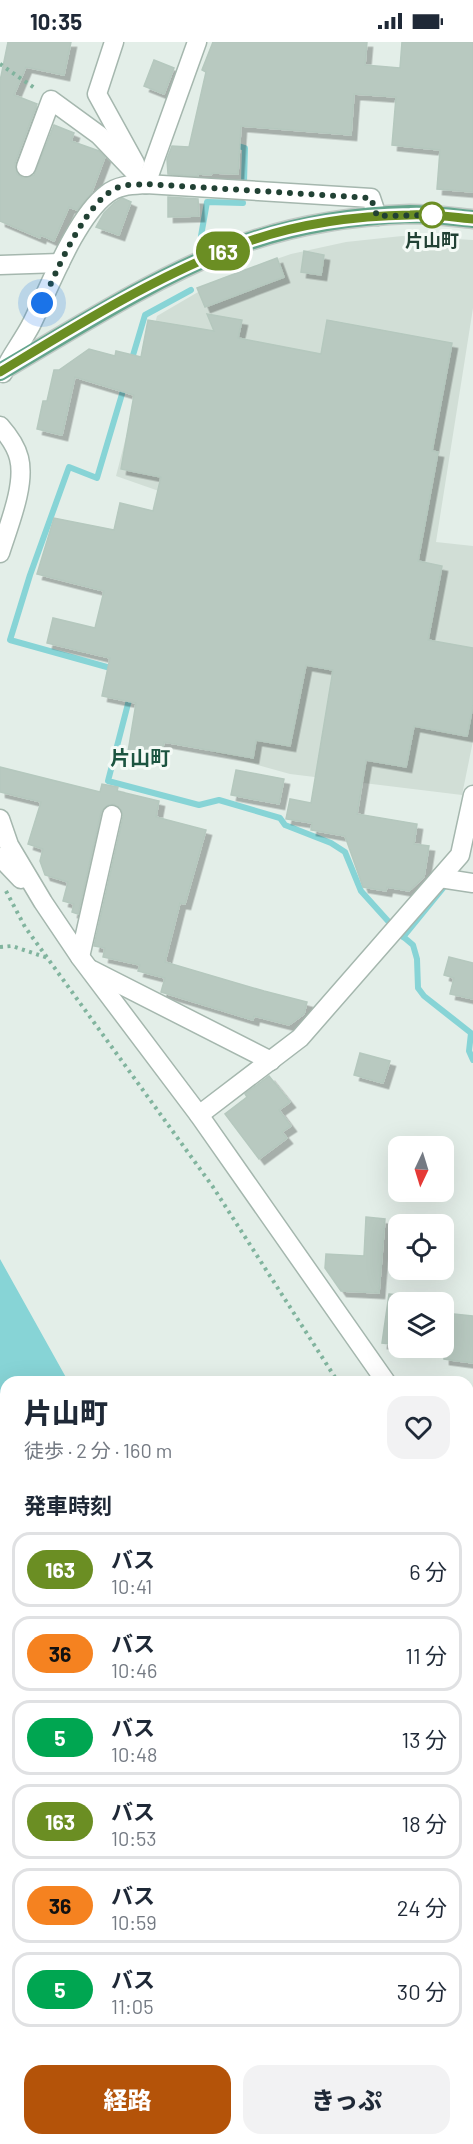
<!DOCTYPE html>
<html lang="ja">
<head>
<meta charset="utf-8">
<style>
	body { margin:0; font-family:Barlow,"Noto Sans JP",sans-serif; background:#f2f2f3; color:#1f2937; height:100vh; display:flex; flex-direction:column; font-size:22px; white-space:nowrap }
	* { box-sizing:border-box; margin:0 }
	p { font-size:20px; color:#747a83 }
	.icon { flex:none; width:33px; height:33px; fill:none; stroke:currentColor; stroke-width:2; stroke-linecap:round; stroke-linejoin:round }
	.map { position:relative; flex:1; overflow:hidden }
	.details { position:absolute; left:0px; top:1334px; width:474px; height:770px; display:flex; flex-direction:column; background:#fff; border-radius:18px 18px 0 0; box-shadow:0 6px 24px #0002 }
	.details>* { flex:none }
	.badge { padding:0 12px; border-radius:20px; font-size:21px; line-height:39px }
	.needle { width:39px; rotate:184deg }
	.controls { position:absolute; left:388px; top:1094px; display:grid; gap:12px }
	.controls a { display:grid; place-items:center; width:66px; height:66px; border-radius:12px; background:#fff; box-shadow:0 6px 24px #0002; font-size:30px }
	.you { position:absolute; width:30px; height:30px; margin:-15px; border:4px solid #fff; border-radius:50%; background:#1a73e8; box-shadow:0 0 0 9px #1a73e833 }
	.map>.badge { position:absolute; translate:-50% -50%; box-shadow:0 0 0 3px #fff }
	h2 { padding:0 24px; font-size:22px; line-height:54px }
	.round { display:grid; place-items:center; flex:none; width:63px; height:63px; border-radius:18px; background:#f2f2f3 }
	.headline { display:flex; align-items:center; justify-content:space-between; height:102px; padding:0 24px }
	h1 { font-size:28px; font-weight:800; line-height:45px }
	.action { display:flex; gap:12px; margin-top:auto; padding:12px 24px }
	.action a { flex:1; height:69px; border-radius:18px; background:#b45309; color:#fff; font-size:24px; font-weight:800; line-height:69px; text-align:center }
	.action a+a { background:#f2f2f3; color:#1f2937 }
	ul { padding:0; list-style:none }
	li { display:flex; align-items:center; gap:18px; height:75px; margin:0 12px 9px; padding:0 12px; border:3px solid #e0e1e3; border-radius:18px }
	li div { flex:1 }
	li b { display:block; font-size:22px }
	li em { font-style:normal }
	li .badge { min-width:66px; font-weight:700; text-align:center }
	.status { display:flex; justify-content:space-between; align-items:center; height:42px; padding:0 30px; background:#fff; direction:ltr }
	.status svg { height:16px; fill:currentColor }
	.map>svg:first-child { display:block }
</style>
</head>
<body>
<div class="status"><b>10:35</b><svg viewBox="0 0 49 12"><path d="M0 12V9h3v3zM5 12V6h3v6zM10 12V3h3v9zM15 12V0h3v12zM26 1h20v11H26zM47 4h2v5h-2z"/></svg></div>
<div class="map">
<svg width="473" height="2102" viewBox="0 0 473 2102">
	<defs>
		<filter id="shadow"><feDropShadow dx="5.5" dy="5.5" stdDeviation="0" flood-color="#0004"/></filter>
	</defs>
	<rect width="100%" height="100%" fill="#e3eee8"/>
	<polygon fill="#d1ded6" points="402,194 473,198 473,266 436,500 473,504 473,699 462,753 290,732 137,689 176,455 116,434 157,274 222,236 291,212 346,200"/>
	<g fill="#87d4d6">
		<polygon points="0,1217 68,1339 6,1340 6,1823 0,1812"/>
		<polygon points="147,2097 442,2097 445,2102 150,2102"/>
	</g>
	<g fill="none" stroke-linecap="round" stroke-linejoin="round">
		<g stroke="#87d4d6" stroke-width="6">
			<polyline points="232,102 245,106 244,140"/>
			<polyline points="201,194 207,160 243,161"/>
			<polyline points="131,320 145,273 191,248"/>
			<polyline points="114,627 10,598 30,533 69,425 97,436 125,342"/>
			<polyline points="130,654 108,739 199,763 219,758 280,776 285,783 331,801 345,810 361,849 388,879"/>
			<polyline points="400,892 413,903 417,917 418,946 424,954 471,991 469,1009 473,1018"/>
			<polyline points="403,895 443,846"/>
		</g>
	</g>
	<g fill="#b8c9c0" stroke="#b5c8be" stroke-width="1.5" filter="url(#shadow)">
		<polygon points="8,0 71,0 64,33 26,25 14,53 37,62 15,121 17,132 23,136 34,133 54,83 74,91 71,99 99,109 105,115 91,152 77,168 69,165 54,199 41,193 40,196 0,179 0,39"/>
		<polygon points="213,0 367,0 365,23 400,26 402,0 473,0 473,150 437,147 440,108 392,103 396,55 354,52 351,93 241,84 238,132 212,131 211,133 198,132 198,134 168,132 167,117 172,104 189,105 206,30 202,28"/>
		<polygon points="154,18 174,26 164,52 144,44"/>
		<polygon points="168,155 198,157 199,174 168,175"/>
		<polygon points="122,156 131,160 119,193 96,185 104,171 114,161"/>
		<polygon points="304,209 324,213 321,233 301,230"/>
		<polygon points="277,216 284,235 205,265 197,246"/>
		<polygon points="207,272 242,278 238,296 321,312 327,278 452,301 432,409 438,410 418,519 442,524 428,598 473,606 473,663 467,694 414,684 406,725 366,718 357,772 417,782 414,802 429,804 424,835 409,849 387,845 386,849 363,845 345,794 311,788 312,781 286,777 290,757 311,761 333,628 306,623 290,704 256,698 253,716 164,700 161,716 128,710 136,661 102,654 110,616 47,601 53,576 95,586 104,549 37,532 54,476 114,488 120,461 153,469 161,435 121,427 134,353 75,335 62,393 37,387 43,359 47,359 54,328 59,328 89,307 115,314 116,309 141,315 148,278 214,289"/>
		<polygon points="0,725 100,750 102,742 118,745 117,749 159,759 156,775 206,788 185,862 180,861 165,920 264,949 307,960 304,972 289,983 254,974 253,978 161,950 165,936 138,929 140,923 103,915 105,906 94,904 123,775 122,769 114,762 108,763 101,770 78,872 72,870 74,862 63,859 68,840 45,833 40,819 43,807 28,802 41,760 0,750"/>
		<polygon points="236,728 284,737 279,762 231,753"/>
		<polygon points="449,915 473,921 473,957 450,952 454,936 444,933"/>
		<polygon points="360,1011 390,1019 383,1041 354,1033"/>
		<polygon points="269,1034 290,1060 279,1068 291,1084 282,1090 287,1096 259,1117 225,1072 247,1055 245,1052"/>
		<polygon points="366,1175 385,1177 379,1251 341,1249 325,1226 326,1212 364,1214"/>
		<polygon points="389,1252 399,1253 399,1303 382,1301"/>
		<polygon points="444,1271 473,1274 473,1321 444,1317"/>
	</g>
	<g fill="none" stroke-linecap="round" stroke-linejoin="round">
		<g stroke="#a5b7ae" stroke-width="21">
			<g id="minor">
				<polyline points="114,0 97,52 135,121"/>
				<polyline points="26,125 51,58 99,93 146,142"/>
				<polyline points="146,142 197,0"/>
				<polyline points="0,223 60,221"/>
				<path d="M3 331C10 315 22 300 31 283 49 247 75 176 107 152 118 143 132 143 146 142L371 156 377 174"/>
				<path d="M0 384C8 393 16 404 19 416 26 443 8 485 0 511"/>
				<polyline points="0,777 9,803 43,860 80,915 199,1073 386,1340"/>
				<polyline points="0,815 21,837"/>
				<polyline points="440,836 473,841"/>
				<polyline points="80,915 112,773"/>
				<polyline points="92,928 271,1019"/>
				<polyline points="199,1073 300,996 460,813 473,753"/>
				<polyline points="468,1460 473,1466"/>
			</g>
		</g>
		<g stroke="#c1cac6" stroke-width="21">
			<path id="major" d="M0 330C74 287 148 239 228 207 284 185 349 174 410 172 431 172 452 175 473 177"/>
		</g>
		<g stroke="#81b49e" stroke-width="4" stroke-dasharray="3 4.5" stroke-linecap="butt">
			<polyline points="0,22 36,47"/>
			<polyline points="6,849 25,885 213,1145 338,1340"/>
			<polyline points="0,905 12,904 48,916"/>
			<polyline points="468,1599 473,1612"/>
		</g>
		<use href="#minor" stroke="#fff" stroke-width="18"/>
		<use href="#major" stroke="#64a68d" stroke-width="18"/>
	</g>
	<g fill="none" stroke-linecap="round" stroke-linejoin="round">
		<g stroke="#fff" stroke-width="14">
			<path id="line" d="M0 330C73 286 148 239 228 207 284 184 349 174 410 173 431 172 452 175 473 177"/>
		</g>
		<use href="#line" stroke="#6b8e23" stroke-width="9"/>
		<path stroke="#214134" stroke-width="6" stroke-dasharray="0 10.8" d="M42 261C56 231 88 151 123 144 130 142 139 143 146 142L371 156 377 174 432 173"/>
	</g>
	<circle fill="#fff" stroke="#6b8e23" stroke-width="3" cx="432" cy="173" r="12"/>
	<g text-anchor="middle" stroke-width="6" stroke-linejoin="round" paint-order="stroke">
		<g font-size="18" font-weight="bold" fill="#214134" stroke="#f4faf6">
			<text x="432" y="205">片山町</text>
		</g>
		<g font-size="20" font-weight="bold" fill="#1b5440" stroke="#f4faf6">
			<text x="140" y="723">片山町</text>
		</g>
	</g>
</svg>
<div class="controls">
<a><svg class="needle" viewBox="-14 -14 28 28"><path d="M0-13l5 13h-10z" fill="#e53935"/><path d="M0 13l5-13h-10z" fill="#747a83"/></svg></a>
<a><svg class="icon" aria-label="locate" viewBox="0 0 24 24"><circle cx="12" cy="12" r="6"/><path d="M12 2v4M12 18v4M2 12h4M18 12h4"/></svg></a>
<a><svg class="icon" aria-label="layers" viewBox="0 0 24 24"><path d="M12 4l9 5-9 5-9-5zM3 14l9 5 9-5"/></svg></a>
</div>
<div class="you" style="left:42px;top:261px"></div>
<b class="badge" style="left:223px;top:209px;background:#6b8e23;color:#fff">163</b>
<section class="details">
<div class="headline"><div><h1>片山町</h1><p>徒歩 · 2 分 · 160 m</p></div><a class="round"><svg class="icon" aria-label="heart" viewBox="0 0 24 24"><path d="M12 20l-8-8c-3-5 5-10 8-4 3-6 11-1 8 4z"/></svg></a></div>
<h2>発車時刻</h2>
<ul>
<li><span class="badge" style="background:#6b8e23;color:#fff">163</span><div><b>バス</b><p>10:41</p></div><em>6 分</em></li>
<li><span class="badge" style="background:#f58220;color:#111">36</span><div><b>バス</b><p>10:46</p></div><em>11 分</em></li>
<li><span class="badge" style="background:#00a651;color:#fff">5</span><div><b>バス</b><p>10:48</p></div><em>13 分</em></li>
<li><span class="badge" style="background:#6b8e23;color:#fff">163</span><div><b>バス</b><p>10:53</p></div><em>18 分</em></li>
<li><span class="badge" style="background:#f58220;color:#111">36</span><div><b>バス</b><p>10:59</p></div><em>24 分</em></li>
<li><span class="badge" style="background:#00a651;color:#fff">5</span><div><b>バス</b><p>11:05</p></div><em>30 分</em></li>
</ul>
<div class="action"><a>経路</a><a>きっぷ</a></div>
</section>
</div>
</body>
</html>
